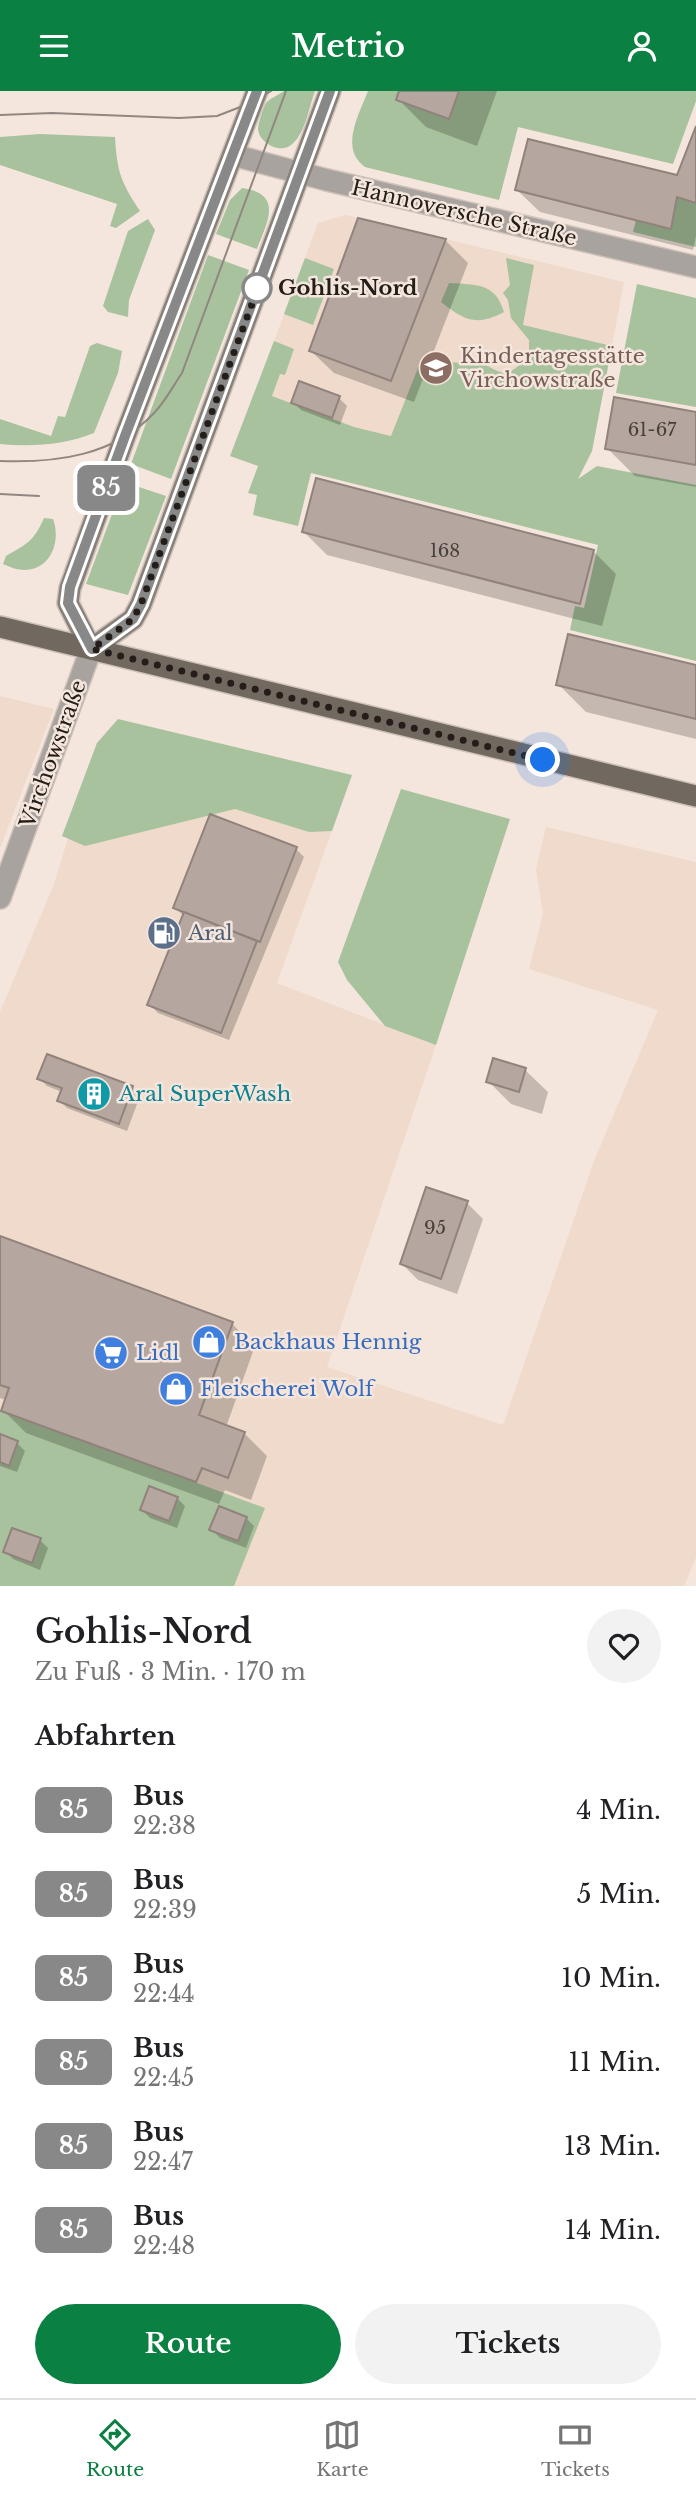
<!DOCTYPE html>
<html lang="de">
<head>
<meta charset="utf-8">
<style>
	body { margin:0; font-family:"Libre Baskerville",serif; background:#f2f2f2; color:#202124; height:100vh; display:flex; flex-direction:column; font-size:26px; white-space:nowrap }
	* { box-sizing:border-box; margin:0 }
	p { font-size:23px; color:#757577 }
	.icon { flex:none; width:38px; height:38px; fill:none; stroke:currentColor; stroke-width:2; stroke-linecap:round; stroke-linejoin:round }
	.map { position:relative; height:1495px; overflow:hidden }
	.drawer { display:flex; flex-direction:column; background:#fff; flex:1 }
	.drawer>* { flex:none }
	.badge { padding:0 14px; border-radius:10px; font-size:24px; line-height:46px }
	.you { position:absolute; width:35px; height:35px; margin:-18px; border:5px solid #fff; border-radius:50%; background:#1a73e8; box-shadow:0 0 0 10px #1a73e833 }
	.map>.badge { position:absolute; translate:-50% -50%; box-shadow:0 0 0 4px #fff }
	h2 { padding:0 35px; font-size:26px; line-height:63px }
	.round { display:grid; place-items:center; flex:none; width:74px; height:74px; border-radius:37px; background:#f2f2f2 }
	.summary { display:flex; align-items:center; justify-content:space-between; height:119px; padding:0 35px }
	h1 { font-size:33px; font-weight:600; line-height:52px }
	.action { display:flex; gap:14px; margin-top:auto; padding:14px 35px }
	.action a { flex:1; height:80px; border-radius:42px; background:#0b8043; color:#fff; font-size:28px; font-weight:600; line-height:80px; text-align:center }
	.action a+a { background:#f2f2f2; color:#202124 }
	ul { padding:0; list-style:none }
	li { display:flex; align-items:center; gap:21px; height:84px; padding:0 35px }
	li div { flex:1 }
	li b { display:block; font-size:26px }
	li em { font-style:normal }
	li .badge { min-width:77px; font-weight:700; text-align:center }
	header { display:flex; justify-content:space-between; align-items:center; height:91px; padding:0 35px; background:#0b8043; color:#fff; font-size:32px; font-weight:600 }
	.menu { display:flex; justify-content:space-around; align-items:center; height:98px; border-top:2px solid #e0e0e0; background:#fff; font-size:19px; color:#757577 }
	.menu a { display:grid; justify-items:center; gap:4px }
	.menu .on { color:#0b8043 }
	.map>svg:first-child { display:block }
</style>
</head>
<body>
<header><svg class="icon" aria-label="menu" viewBox="0 0 24 24"><path d="M4 6h16M4 12h16M4 18h16"/></svg>Metrio<svg class="icon" aria-label="person" viewBox="0 0 24 24"><circle cx="12" cy="8" r="4"/><path d="M4 21q1-7 8-7t8 7"/></svg></header>
<div class="map">
<svg width="696" height="1495" viewBox="0 0 696 1495">
	<rect width="100%" height="100%" fill="#f5e6dd"/>
	<g fill="#efdacb">
		<polygon points="346,124 624,191 592,360 577,390 354,336 256,299 318,132"/>
		<polygon points="0,605 54,618 0,757"/>
		<polygon points="97,652 352,684 277,892 436,954 327,1276 503,1334 594,1070 658,919 529,878 543,823 536,778 546,736 696,771 696,1466 684,1495 234,1495 265,1417 0,1319 0,921 54,793"/>
	</g>
	<g fill="#a7c29c">
		<path d="M284 0H315C309 16 305 44 291 54 280 63 259 52 258 38 258 33 263 17 266 12 270 7 279 4 284 0Z"/>
		<path d="M368 0H399L397 9 449 28 459 0H696V10L673 73 518 36 499 109 365 76C339 57 359 24 368 0Z"/>
		<path d="M40 43 115 46C117 81 121 91 140 120L116 137 110 135 117 113 0 74V46Z"/>
		<path d="M242 97C284 103 267 131 257 158L216 143 230 109Z"/>
		<polygon points="677,106 696,112 696,156 633,141 636,129"/>
		<polygon points="148,128 155,139 129,209 128,226 108,221 103,215 128,140"/>
		<polygon points="208,164 249,179 171,388 131,373"/>
		<polygon points="305,167 334,178 313,234 284,223"/>
		<path d="M506 167 534 174 523 234 612 255 592 360 578 388 597 375 696 394V570L570 539 575 515 584 517 598 454 311 382 298 435 253 424 257 404 248 402 258 375 230 365 274 250 294 258 285 284 280 283 272 305 354 336 391 345 420 272C437 271 454 272 470 271 497 270 500 300 529 263V249L511 227 508 209 503 202 510 194Z"/>
		<path d="M449 192C476 194 495 191 504 221 476 236 464 229 441 211Z"/>
		<polygon points="637,193 696,207 696,316 616,302"/>
		<path d="M97 252 122 260 118 282 94 342C64 354 32 356 0 353V328L51 345 58 325 65 326 90 255Z"/>
		<polygon points="124,391 166,405 128,504 86,493"/>
		<path d="M44 427 53 428C61 449 52 478 25 479 17 479 10 476 3 473L6 465C27 453 34 450 44 427Z"/>
		<polygon points="118,628 352,684 332,740 309,741 235,718 85,755 62,745 97,652"/>
		<polygon points="401,698 510,728 436,954 385,935 347,889 338,871"/>
		<polygon points="0,1319 265,1417 234,1495 0,1495"/>
	</g>
	<g fill="#0003">
		<polygon points="401,0 497,0 477,55 426,36 398,8"/>
		<polygon points="696,40 696,145 693,159 540,121 517,99 678,86"/>
		<polygon points="445,149 468,172 414,311 334,282 311,260"/>
		<polygon points="300,292 339,307 347,315 340,334 301,319 293,311"/>
		<polygon points="696,322 696,396 635,385 607,357"/>
		<polygon points="304,441 593,460 616,483 602,535 327,464"/>
		<polygon points="696,576 696,648 586,621 558,593"/>
		<polygon points="296,758 304,766 229,949 158,922 150,914 184,825 175,817"/>
		<polygon points="525,979 548,1001 542,1023 511,1013 488,990"/>
		<polygon points="39,987 132,997 140,1005 127,1040 67,1017 59,1009 62,1001 47,995"/>
		<polygon points="467,1112 483,1128 457,1203 418,1189 402,1173"/>
		<polygon points="0,1147 232,1233 255,1255 226,1336 244,1342 267,1365 251,1409 225,1399 219,1413 26,1342 3,1319 6,1309 0,1307"/>
		<polygon points="0,1345 17,1352 25,1360 17,1381 0,1375"/>
		<polygon points="177,1407 185,1415 177,1437 150,1427 142,1419"/>
		<polygon points="246,1427 254,1435 246,1457 220,1447 212,1439"/>
		<polygon points="40,1449 48,1457 40,1479 13,1468 5,1460"/>
	</g>
	<g fill="#b6a6a0" stroke="#91827c" stroke-width="2">
		<polygon points="399,0 459,0 449,28 396,9"/>
		<polygon points="696,35 696,112 677,106 671,138 515,99 528,48 677,84"/>
		<polygon points="358,127 446,148 391,290 309,260"/>
		<polygon points="299,290 340,305 332,327 291,312"/>
		<polygon points="614,306 696,321 696,374 605,358"/>
		<polygon points="316,387 594,459 580,513 302,441"/>
		<polygon points="568,543 696,574 696,628 556,594"/>
		<polygon points="210,723 297,756 260,851 173,817"/>
		<polygon points="184,821 257,850 221,942 147,914"/>
		<polygon points="47,963 133,995 119,1033 57,1010 62,997 37,988"/>
		<polygon points="493,967 526,977 519,1001 486,991"/>
		<polygon points="426,1096 468,1110 441,1188 400,1173"/>
		<polygon points="0,1145 233,1231 199,1324 245,1341 228,1387 202,1377 196,1391 1,1320 9,1297 0,1294"/>
		<polygon points="0,1343 18,1350 9,1375 0,1371"/>
		<polygon points="149,1395 178,1406 169,1430 140,1419"/>
		<polygon points="219,1415 247,1426 238,1450 209,1439"/>
		<polygon points="12,1437 41,1447 32,1472 3,1461"/>
	</g>
	<g fill="none" stroke-linecap="round" stroke-linejoin="round">
		<g stroke="#cfc2ba" stroke-width="24">
			<g id="street">
				<polyline points="233,64 327,89 696,176"/>
				<polyline points="0,807 91,558"/>
			</g>
		</g>
		<g stroke="#cfc2ba" stroke-width="24">
			<polyline id="secondary" points="257,0 125,345 70,497 68,512 91,558 133,528 141,513 330,0"/>
		</g>
		<g stroke="#cfc2ba" stroke-width="24">
			<polyline id="primary" points="0,536 696,705"/>
		</g>
		<use href="#street" stroke="#a8a39e" stroke-width="21"/>
		<use href="#secondary" stroke="#888179" stroke-width="21"/>
		<use href="#primary" stroke="#716960" stroke-width="21"/>
		<g stroke="#918780" stroke-width="2">
			<polyline points="0,24 52,22 179,27 217,25 253,11 271,0"/>
			<path d="M0 370C56 372 114 365 154 322 165 311 173 295 182 282L286 0"/>
			<polyline points="0,403 39,405"/>
		</g>
	</g>
	<g fill="none" stroke-linecap="round" stroke-linejoin="round">
		<g stroke="#fff" stroke-width="16">
			<polyline id="line" points="257,0 125,345 70,496 68,512 92,558 133,528 141,513 330,0"/>
		</g>
		<use href="#line" stroke="#888" stroke-width="10"/>
		<polyline stroke="#231e1a" stroke-width="7" stroke-dasharray="0 12.6" points="257,197 259,194 141,513 133,528 92,558 543,669"/>
	</g>
	<defs>
		<g id="school-disc" transform="scale(1.75)"><circle r="9.5" fill="#8d6e63" stroke="#f5e6dd"/><path d="M0-5L7-2L0 1L-7-2ZM-4 1L0 2.5L4 1V4Q0 6-4 4Z" fill="#fff"/></g>
		<g id="fuel-disc" transform="scale(1.75)"><circle r="9.5" fill="#5c6f8a" stroke="#f5e6dd"/><path d="M-5.5-6h7V0h2V4h1.3V-2.5L3-4.5l.8-.8L6-3V5H2.5V1h-1V6h-7ZM-4.2-4.7v3.2H.2V-4.7Z" fill="#fff"/></g>
		<g id="building-disc" transform="scale(1.75)"><circle r="9.5" fill="#0f9aa8" stroke="#f5e6dd"/><path d="M-4-6H4V6H1V3H-1V6H-4ZM-2.5-4.3h1.7v1.8h-1.7ZM.8-4.3h1.7v1.8H.8ZM-2.5-1h1.7V.8h-1.7ZM.8-1h1.7V.8H.8Z" fill="#fff"/></g>
		<g id="shop-disc" transform="scale(1.75)"><circle r="9.5" fill="#3f7fe0" stroke="#f5e6dd"/><path d="M-5-2.5h2.3a2.7 3.5 0 0 1 5.4 0H5L5.5 6h-11ZM-1.5-2.5h3a1.5 2.3 0 0 0-3 0Z" fill="#fff"/></g>
		<g id="supermarket-disc" transform="scale(1.75)"><circle r="9.5" fill="#3f7fe0" stroke="#f5e6dd"/><path d="M-6-5.5h2.5l.6 2H6L4.5 2H-2.5L-4.4-4H-6ZM-1.5 3.2a1.3 1.3 0 1 0 .1 0ZM3 3.2a1.3 1.3 0 1 0 .1 0Z" fill="#fff"/></g>
	</defs>
	<g fill-rule="evenodd">
		<use href="#school-disc" x="436" y="277"/>
		<use href="#fuel-disc" x="164" y="842"/>
		<use href="#building-disc" x="94" y="1003"/>
		<use href="#shop-disc" x="209" y="1251"/>
		<use href="#supermarket-disc" x="111" y="1262"/>
		<use href="#shop-disc" x="176" y="1298"/>
	</g>
	<circle fill="#fff" stroke="#888" stroke-width="3.5" cx="257" cy="197" r="14"/>
	<g text-anchor="middle" stroke-width="5" stroke-linejoin="round" paint-order="stroke">
		<g font-size="18" fill="#48403c">
			<text x="652" y="345">61-67</text>
			<text x="445" y="466">168</text>
			<text x="435" y="1143">95</text>
		</g>
		<g font-size="21" fill="#231e1a" stroke="#f5e6dd">
			<text transform="translate(464 122) rotate(13)" y="7">Hannoversche Straße</text>
			<text transform="translate(53 663) rotate(-70)" y="7">Virchowstraße</text>
		</g>
		<g font-size="21" font-weight="bold" fill="#231e1a" stroke="#f5e6dd" text-anchor="start">
			<text x="278" y="204">Gohlis-Nord</text>
		</g>
		<g font-size="21" fill="#785e54" stroke="#f5e6dd" text-anchor="start">
			<text x="460" y="272">Kindertagesstätte<tspan x="460" dy="24">Virchowstraße</tspan></text>
		</g>
		<g font-size="21" fill="#4e5e75" stroke="#f5e6dd" text-anchor="start">
			<text x="188" y="849">Aral</text>
		</g>
		<g font-size="21" fill="#0d838f" stroke="#f5e6dd" text-anchor="start">
			<text x="119" y="1010">Aral SuperWash</text>
		</g>
		<g font-size="21" fill="#366cbe" stroke="#f5e6dd" text-anchor="start">
			<text x="234" y="1258">Backhaus Hennig</text>
			<text x="136" y="1269">Lidl</text>
			<text x="200" y="1305">Fleischerei Wolf</text>
		</g>
	</g>
</svg>
<div class="you" style="left:543px;top:669px"></div>
<b class="badge" style="left:106px;top:397px;background:#888;color:#fff">85</b>
</div>
<section class="drawer">
<div class="summary"><div><h1>Gohlis-Nord</h1><p>Zu Fuß · 3 Min. · 170 m</p></div><a class="round"><svg class="icon" aria-label="heart" viewBox="0 0 24 24"><path d="M12 20l-8-8c-3-5 5-10 8-4 3-6 11-1 8 4z"/></svg></a></div>
<h2>Abfahrten</h2>
<ul>
<li><span class="badge" style="background:#888;color:#fff">85</span><div><b>Bus</b><p>22:38</p></div><em>4 Min.</em></li>
<li><span class="badge" style="background:#888;color:#fff">85</span><div><b>Bus</b><p>22:39</p></div><em>5 Min.</em></li>
<li><span class="badge" style="background:#888;color:#fff">85</span><div><b>Bus</b><p>22:44</p></div><em>10 Min.</em></li>
<li><span class="badge" style="background:#888;color:#fff">85</span><div><b>Bus</b><p>22:45</p></div><em>11 Min.</em></li>
<li><span class="badge" style="background:#888;color:#fff">85</span><div><b>Bus</b><p>22:47</p></div><em>13 Min.</em></li>
<li><span class="badge" style="background:#888;color:#fff">85</span><div><b>Bus</b><p>22:48</p></div><em>14 Min.</em></li>
</ul>
<div class="action"><a>Route</a><a>Tickets</a></div>
</section>
<nav class="menu">
<a class="on"><svg class="icon" aria-label="directions" viewBox="0 0 24 24"><path d="M12 3l9 9-9 9-9-9zM9 14v-3h6M13 9l2 2-2 2"/></svg>Route</a>
<a><svg class="icon" aria-label="map" viewBox="0 0 24 24"><path d="M3 6l6-2 6 2 6-2v14l-6 2-6-2-6 2zM9 4v14M15 6v14"/></svg>Karte</a>
<a><svg class="icon" aria-label="tickets" viewBox="0 0 24 24"><path d="M3 7h18v10H3zM15 7v10"/></svg>Tickets</a>
</nav>
</body>
</html>
